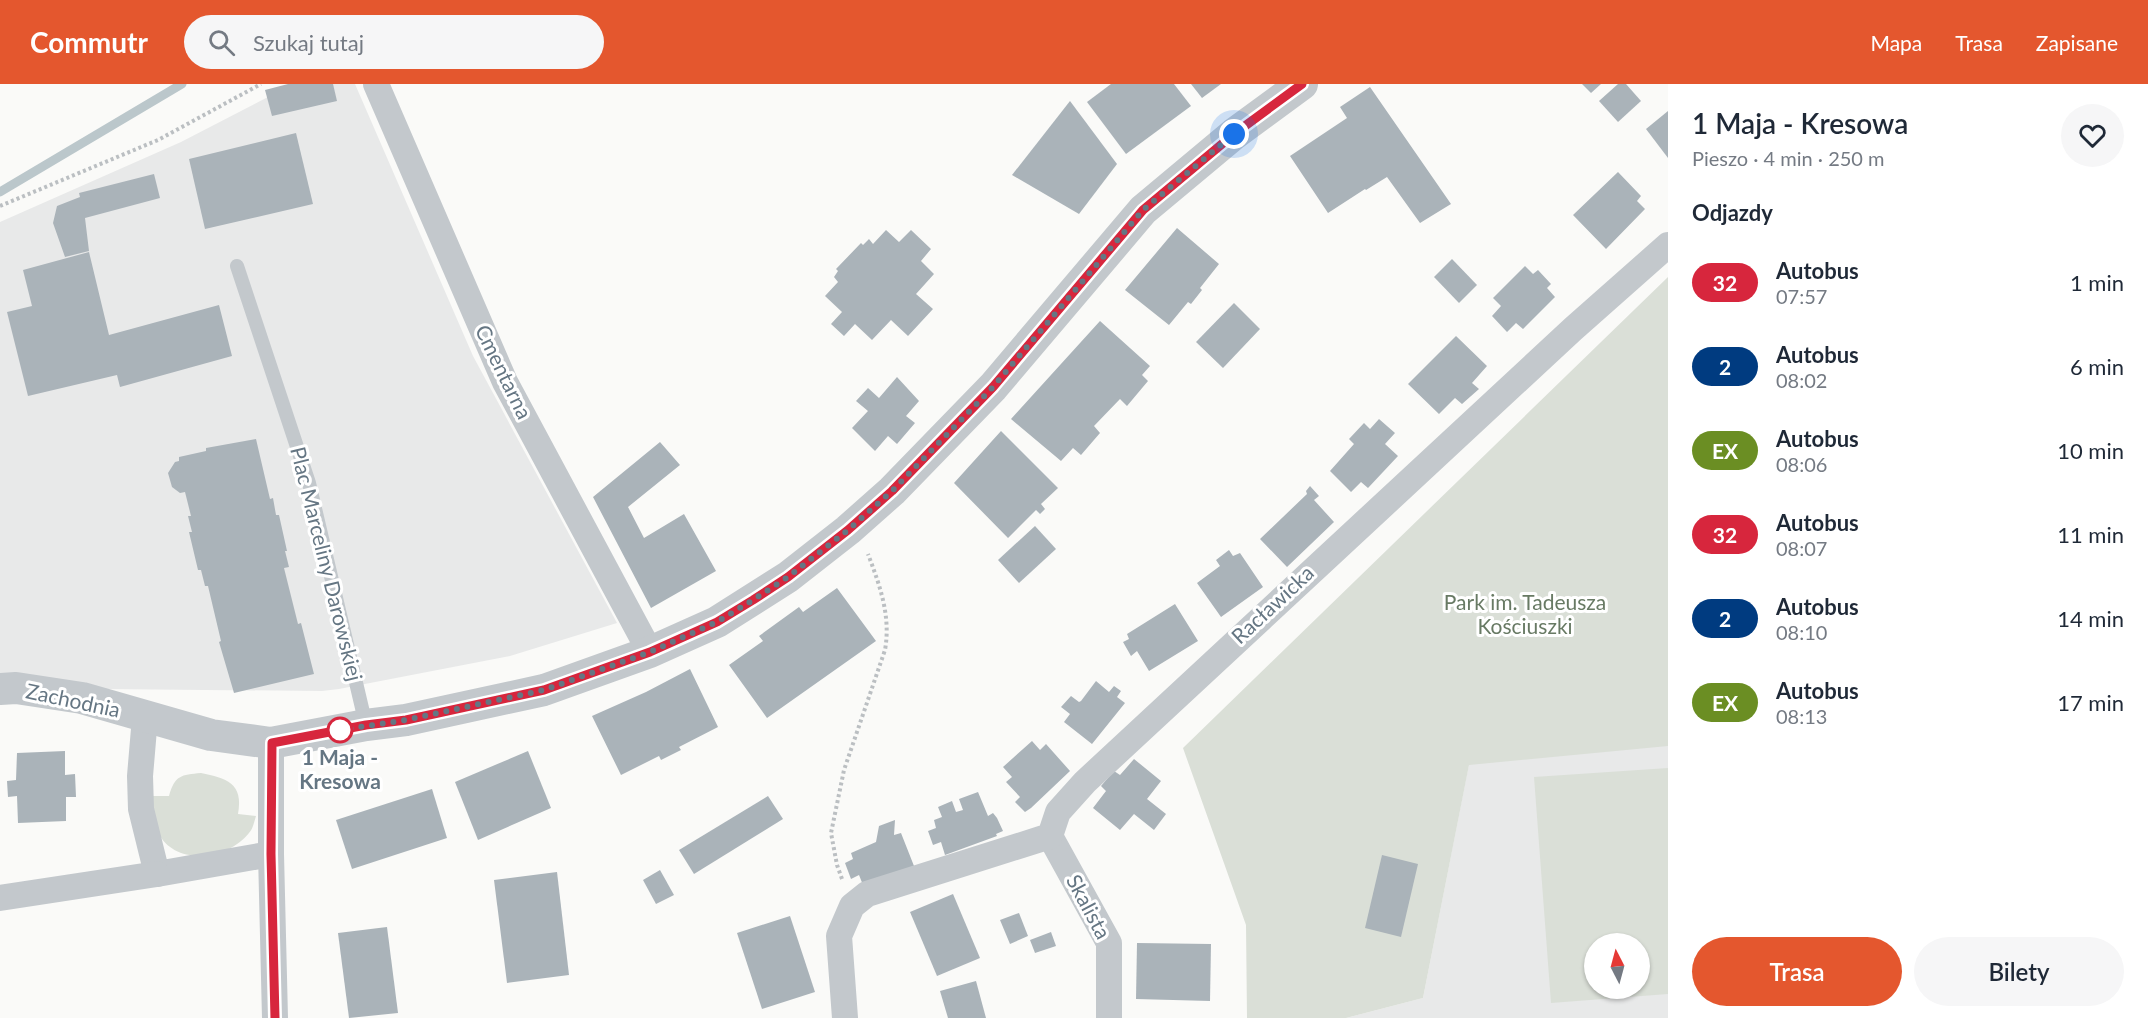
<!DOCTYPE html>
<html lang="pl">
<head>
<meta charset="utf-8">
<style>
	body { margin:0; font-family:Lato,sans-serif; background:#f6f6f7; color:#1f2937; height:100vh; display:flex; flex-direction:column; font-size:22px; white-space:nowrap }
	* { box-sizing:border-box; margin:0 }
	p { font-size:20px; color:#747a83 }
	.icon { flex:none; width:33px; height:33px; fill:none; stroke:currentColor; stroke-width:2; stroke-linecap:round; stroke-linejoin:round }
	.map { position:relative; flex:1; overflow:hidden }
	.side { display:flex; flex-direction:column; background:#fff; width:480px }
	.side>* { flex:none }
	.badge { padding:0 12px; border-radius:20px; font-size:21px; line-height:39px }
	.needle { width:39px; rotate:354deg }
	.controls { position:absolute; left:1584px; top:849px; display:grid; gap:12px }
	.controls a { display:grid; place-items:center; width:66px; height:66px; border-radius:50%; background:#fff; box-shadow:0 2px 4px #0004; font-size:30px }
	.you { position:absolute; width:30px; height:30px; margin:-15px; border:4px solid #fff; border-radius:50%; background:#1a73e8; box-shadow:0 0 0 9px #1a73e833 }
	.map>.badge { position:absolute; translate:-50% -50%; box-shadow:0 0 0 3px #fff }
	h2 { padding:0 24px; font-size:22px; line-height:54px }
	.round { display:grid; place-items:center; flex:none; width:63px; height:63px; border-radius:32px; background:#f6f6f7 }
	.head { display:flex; align-items:center; justify-content:space-between; height:102px; padding:0 24px }
	h1 { font-size:28px; font-weight:600; line-height:45px }
	.cta { display:flex; gap:12px; margin-top:auto; padding:12px 24px }
	.cta a { flex:1; height:69px; border-radius:36px; background:#e4572e; color:#fff; font-size:24px; font-weight:600; line-height:69px; text-align:center }
	.cta a+a { background:#f6f6f7; color:#1f2937 }
	ul { padding:0; list-style:none }
	li { display:flex; align-items:center; gap:18px; height:84px; padding:0 24px }
	li div { flex:1 }
	li b { display:block; font-size:22px }
	li em { font-style:normal }
	li .badge { min-width:66px; font-weight:700; text-align:center }
	header { display:flex; align-items:center; gap:36px; box-sizing:border-box; height:84px; padding:0 30px; background:#e4572e; color:#fff }
	header strong { font-size:28px }
	nav { display:flex; gap:33px; margin-inline-start:auto; font-size:21px }
	.search { width:420px; height:54px; background:#f6f6f7; display:flex; align-items:center; gap:15px; box-sizing:border-box; padding:0 21px; border-radius:33px; color:#747a83; font-size:22px }
	main { display:flex; flex:1; min-height:0 }
	.map>svg:first-child { display:block }
</style>
</head>
<body>
<header>
<strong>Commutr</strong>
<div class="search"><svg class="icon" aria-label="search" viewBox="0 0 24 24"><circle cx="10" cy="10" r="6"/><path d="M15 15l6 6"/></svg>Szukaj tutaj</div>
<nav><a>Mapa</a><a>Trasa</a><a>Zapisane</a></nav>
</header>
<main>
<div class="map">
<svg width="1668" height="934" viewBox="0 0 1668 934">
	<rect width="100%" height="100%" fill="#fafaf8"/>
	<g fill="#e8e9e9" fill-rule="evenodd">
		<polygon points="293,0 355,0 473,272 617,539 510,572 339,605 322,607 0,604 0,138 181,58"/>
		<path d="M1668 661V934H1346L1423 914 1469 680ZM1594 860H1640V904H1594Z"/>
	</g>
	<g fill="#dadfd7" fill-rule="evenodd">
		<polygon points="1668,193 1668,662 1469,681 1423,914 1346,934 1247,934 1246,841 1183,664"/>
		<path d="M1668 684V910L1551 919 1534 693ZM1594 860H1640V904H1594Z"/>
		<path d="M201 689C226 694 244 699 238 730L256 732C254 738 253 745 249 749 228 776 174 783 158 748 154 737 152 723 150 712H169C175 691 181 691 201 689Z"/>
	</g>
	<g fill="none" stroke-linecap="round" stroke-linejoin="round">
		<polyline stroke="#bbc7cb" stroke-width="9" points="0,108 182,0"/>
	</g>
	<g fill="#aab3b9">
		<polygon points="288,0 333,0 337,17 272,32 265,6"/>
		<polygon points="1111,0 1174,0 1191,22 1126,70 1087,18"/>
		<polygon points="1191,0 1221,0 1202,14"/>
		<polygon points="1582,0 1601,0 1591,9"/>
		<polygon points="1618,0 1626,0 1641,17 1618,38 1599,17"/>
		<polygon points="1370,3 1451,120 1420,139 1387,93 1366,106 1365,105 1328,129 1290,72 1347,34 1340,23"/>
		<polygon points="1070,17 1117,80 1079,130 1012,91"/>
		<polygon points="1668,27 1668,74 1646,45"/>
		<polygon points="296,49 313,120 205,145 189,75"/>
		<polygon points="1618,88 1641,112 1637,117 1645,125 1606,165 1573,131"/>
		<polygon points="154,90 160,114 85,134 89,167 65,173 53,139 57,122 80,113 79,109"/>
		<polygon points="1177,144 1219,180 1200,204 1202,206 1191,220 1188,218 1169,241 1125,206"/>
		<polygon points="886,146 899,158 911,146 931,165 921,177 934,190 916,210 933,225 908,252 891,236 872,256 855,240 844,252 831,240 842,228 825,212 838,198 834,193 838,187 836,185 861,159 863,161 869,155 873,160"/>
		<polygon points="89,168 109,251 219,221 232,272 120,303 117,291 28,312 7,228 32,222 23,186"/>
		<polygon points="1452,175 1477,201 1459,219 1434,193"/>
		<polygon points="1525,182 1533,190 1538,186 1551,200 1547,204 1555,213 1523,245 1516,239 1507,248 1492,232 1501,222 1493,214"/>
		<polygon points="1234,219 1260,245 1223,284 1196,258"/>
		<polygon points="1100,237 1150,282 1142,291 1148,297 1127,322 1120,315 1094,342 1100,349 1081,371 1073,364 1061,377 1011,335"/>
		<polygon points="1456,252 1487,282 1472,299 1479,305 1462,320 1455,314 1439,330 1408,300"/>
		<polygon points="897,293 919,317 906,332 915,339 897,360 888,352 875,367 852,344 868,327 856,317 868,304 879,314"/>
		<polygon points="1379,335 1395,349 1385,360 1398,372 1368,404 1361,398 1351,408 1330,387 1354,360 1349,355 1364,339 1370,345"/>
		<polygon points="1001,347 1058,404 1041,420 1045,425 1040,430 1036,426 1008,454 954,399"/>
		<polygon points="256,355 270,415 273,414 276,431 279,431 287,467 285,467 289,483 284,484 298,540 301,539 314,590 234,609 219,558 221,557 208,502 205,502 201,486 198,486 189,448 192,448 188,432 191,432 185,408 180,409 172,403 168,389 175,378 179,377 179,373 206,367 206,364"/>
		<polygon points="660,358 680,381 628,423 644,454 684,430 716,487 651,524 593,413"/>
		<polygon points="1310,402 1319,412 1314,416 1334,438 1287,483 1260,455 1307,410 1306,407"/>
		<polygon points="1035,442 1056,465 1019,499 998,476"/>
		<polygon points="1229,466 1233,472 1240,469 1263,503 1221,533 1197,499 1220,482 1216,476"/>
		<polygon points="837,504 876,557 767,634 729,581 763,557 759,552 799,523 803,528"/>
		<polygon points="1175,520 1198,557 1149,587 1137,567 1131,572 1123,558 1129,555 1127,550"/>
		<polygon points="690,585 718,643 679,663 681,666 661,676 659,672 621,691 592,632 646,608"/>
		<polygon points="1096,597 1109,608 1114,602 1121,607 1117,613 1125,619 1092,660 1064,638 1070,630 1061,623 1071,612 1079,618 1081,617"/>
		<polygon points="1032,657 1040,666 1046,660 1070,687 1031,724 1025,728 1015,718 1020,713 1006,698 1012,693 1003,683"/>
		<polygon points="65,667 65,691 75,690 76,713 66,713 66,737 18,739 17,712 8,713 7,697 16,696 17,669"/>
		<polygon points="528,667 551,724 478,756 455,698"/>
		<polygon points="1134,675 1161,697 1147,715 1166,730 1154,746 1134,730 1120,746 1093,724 1106,707 1101,702 1114,687 1120,691"/>
		<polygon points="432,705 447,754 352,785 336,736"/>
		<polygon points="978,708 988,732 993,729 997,734 1003,747 996,750 997,752 945,771 941,758 933,761 928,747 936,744 934,736 942,733 938,723 952,717 956,728 963,726 959,715"/>
		<polygon points="768,712 783,735 694,790 679,766"/>
		<polygon points="895,736 894,751 901,749 914,782 863,801 859,791 851,795 845,779 853,775 851,769 876,758 879,742"/>
		<polygon points="1382,771 1418,780 1401,853 1365,844"/>
		<polygon points="660,786 674,811 656,820 643,796"/>
		<polygon points="557,788 569,891 507,899 494,796"/>
		<polygon points="953,810 980,874 937,892 910,828"/>
		<polygon points="1019,829 1028,852 1010,860 1000,836"/>
		<polygon points="790,832 815,908 762,925 737,849"/>
		<polygon points="387,843 398,929 349,934 338,849"/>
		<polygon points="1051,848 1056,862 1035,869 1030,856"/>
		<polygon points="1137,859 1211,860 1210,917 1136,915"/>
		<polygon points="976,897 986,934 948,934 940,907"/>
	</g>
	<g fill="none" stroke-linecap="round" stroke-linejoin="round">
		<g stroke="#bbbfc2" stroke-width="4" stroke-dasharray="3 3" stroke-linecap="butt">
			<polyline points="0,122 158,56 261,0"/>
			<path d="M842 795 837 781 831 749 844 686 885 566C891 532 880 502 868 470"/>
		</g>
		<polyline stroke="#c3c8cc" stroke-width="14" points="237,182 309,399 366,641"/>
		<g stroke="#c3c8cc" stroke-width="26">
			<polyline points="376,0 505,298 650,568"/>
			<polyline points="145,633 140,692 141,725 157,790 271,770"/>
			<polyline points="271,659 271,770 275,934"/>
			<polyline points="1050,752 1109,859 1109,934"/>
			<polyline points="0,814 157,790"/>
			<polyline points="845,934 839,852 852,822 867,810 1050,752 1058,728 1085,698 1573,245 1668,161"/>
		</g>
		<polyline stroke="#c3c8cc" stroke-width="32" points="0,605 16,604 82,614 211,651 271,659 366,641 406,636 544,606 650,568 717,538 788,493 848,446 892,407 993,303 1143,126 1234,50 1302,0"/>
	</g>
	<g fill="none" stroke-linecap="round" stroke-linejoin="round">
		<g stroke="#fff" stroke-width="14">
			<polyline id="line" points="275,934 271,770 272,659 366,641 406,636 544,606 650,568 717,538 753,516 788,493 848,446 892,407 993,303 1143,126 1234,50 1302,0"/>
		</g>
		<use href="#line" stroke="#d7263d" stroke-width="9"/>
		<polyline stroke="#657683" stroke-width="6" stroke-dasharray="0 10.8" points="340,646 406,636 544,606 650,568 717,538 753,516 788,493 848,446 892,407 993,303 1143,126 1234,50"/>
	</g>
	<circle fill="#fff" stroke="#d7263d" stroke-width="3" cx="340" cy="646" r="12"/>
	<g text-anchor="middle" stroke-width="6" stroke-linejoin="round" paint-order="stroke">
		<g font-size="21" fill="#657683" stroke="#fff">
			<text transform="translate(503 288) rotate(64)" y="7">Cmentarna</text>
			<text transform="translate(326 480) rotate(76)" y="7">Plac Marceliny Darowskiej</text>
			<text transform="translate(1273 521) rotate(-43)" y="7">Racławicka</text>
			<text transform="translate(73 617) rotate(12)" y="7">Zachodnia</text>
			<text transform="translate(1088 823) rotate(62)" y="7">Skalista</text>
		</g>
		<g font-size="21" fill="#687a64" stroke="#fff">
			<text x="1525" y="526">Park im. Tadeusza<tspan x="1525" dy="24">Kościuszki</tspan></text>
		</g>
		<g font-size="21" font-weight="bold" fill="#657683" stroke="#fff">
			<text x="340" y="681">1 Maja -<tspan x="340" dy="24">Kresowa</tspan></text>
		</g>
	</g>
</svg>
<div class="controls">
<a><svg class="needle" viewBox="-14 -14 28 28"><path d="M0-13l5 13h-10z" fill="#e53935"/><path d="M0 13l5-13h-10z" fill="#747a83"/></svg></a>
</div>
<div class="you" style="left:1234px;top:50px"></div>
</div>
<section class="side">
<div class="head"><div><h1>1 Maja - Kresowa</h1><p>Pieszo · 4 min · 250 m</p></div><a class="round"><svg class="icon" aria-label="heart" viewBox="0 0 24 24"><path d="M12 20l-8-8c-3-5 5-10 8-4 3-6 11-1 8 4z"/></svg></a></div>
<h2>Odjazdy</h2>
<ul>
<li><span class="badge" style="background:#d7263d;color:#fff">32</span><div><b>Autobus</b><p>07:57</p></div><em>1 min</em></li>
<li><span class="badge" style="background:#003b80;color:#fff">2</span><div><b>Autobus</b><p>08:02</p></div><em>6 min</em></li>
<li><span class="badge" style="background:#6b8e23;color:#fff">EX</span><div><b>Autobus</b><p>08:06</p></div><em>10 min</em></li>
<li><span class="badge" style="background:#d7263d;color:#fff">32</span><div><b>Autobus</b><p>08:07</p></div><em>11 min</em></li>
<li><span class="badge" style="background:#003b80;color:#fff">2</span><div><b>Autobus</b><p>08:10</p></div><em>14 min</em></li>
<li><span class="badge" style="background:#6b8e23;color:#fff">EX</span><div><b>Autobus</b><p>08:13</p></div><em>17 min</em></li>
</ul>
<div class="cta"><a>Trasa</a><a>Bilety</a></div>
</section>
</main>
</body>
</html>
